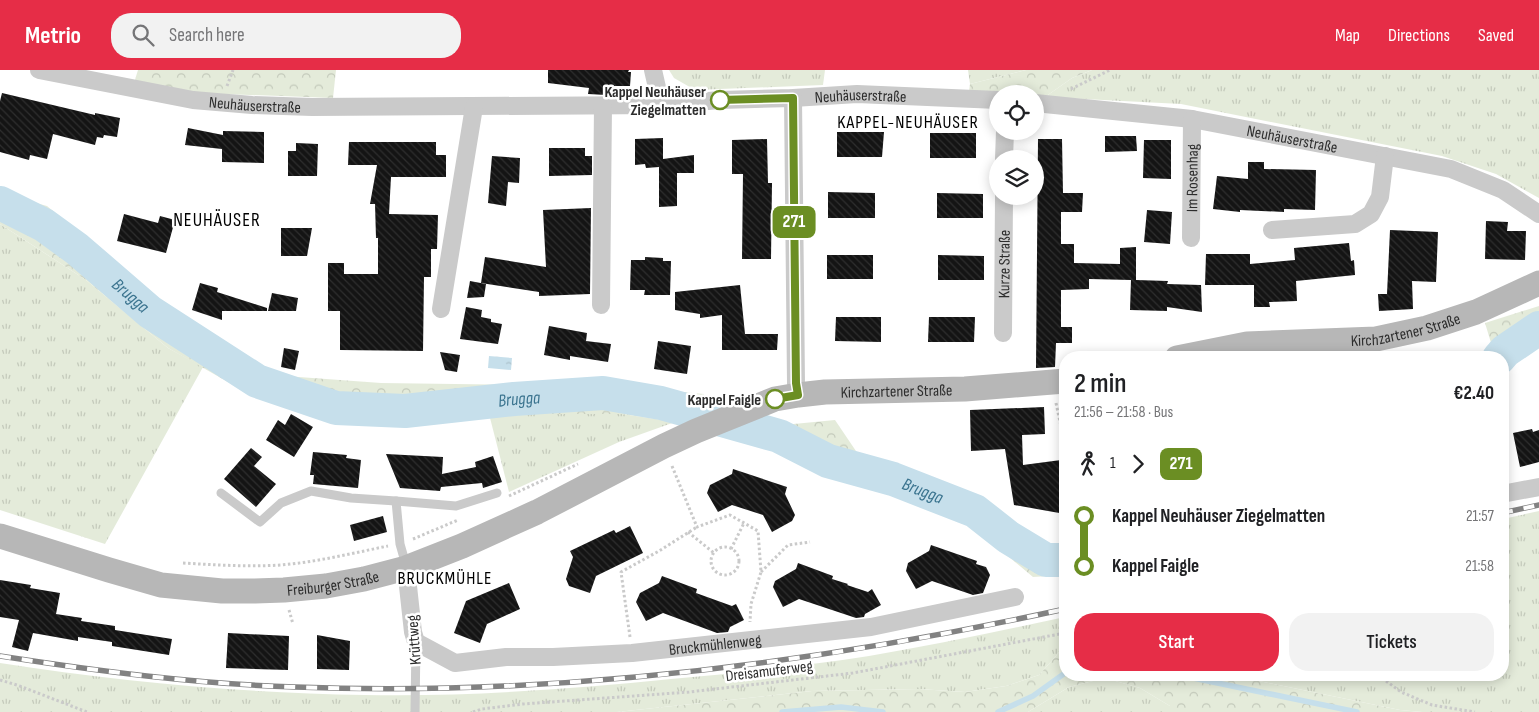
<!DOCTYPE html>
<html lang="en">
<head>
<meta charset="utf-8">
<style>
	body { margin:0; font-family:"Sofia Sans Condensed",sans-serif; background:#f2f2f2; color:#202124; height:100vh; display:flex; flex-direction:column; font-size:19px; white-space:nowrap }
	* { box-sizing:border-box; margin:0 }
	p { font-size:16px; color:#757577 }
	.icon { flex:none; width:28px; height:28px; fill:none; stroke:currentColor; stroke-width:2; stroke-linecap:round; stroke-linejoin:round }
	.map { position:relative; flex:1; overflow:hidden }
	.details { position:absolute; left:1059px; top:281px; width:450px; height:330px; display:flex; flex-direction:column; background:#fff; border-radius:20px; box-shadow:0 2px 12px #0003 }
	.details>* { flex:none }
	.badge { padding:0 10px; border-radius:8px; font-size:18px; line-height:32px }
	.controls { position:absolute; left:989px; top:15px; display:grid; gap:10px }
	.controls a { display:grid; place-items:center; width:55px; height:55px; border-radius:50%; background:#fff; box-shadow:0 2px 12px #0003; font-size:25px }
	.map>.badge { position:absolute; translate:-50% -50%; box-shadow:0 0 0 2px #fff }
	.legs { display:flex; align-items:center; gap:8px; height:55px; padding:0 15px; font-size:16px }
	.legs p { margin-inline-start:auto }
	.overview { display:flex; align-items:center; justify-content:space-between; height:85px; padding:0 15px }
	h1 { font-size:28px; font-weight:600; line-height:38px }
	.button { display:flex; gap:10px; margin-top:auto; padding:10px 15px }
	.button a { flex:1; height:58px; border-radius:20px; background:#e62d47; color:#fff; font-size:20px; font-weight:600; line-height:58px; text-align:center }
	.button a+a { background:#f2f2f2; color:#202124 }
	ul { padding:0 15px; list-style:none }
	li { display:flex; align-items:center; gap:18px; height:50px; font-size:19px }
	li i { display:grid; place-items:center; width:8px; height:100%; margin:0 6px; background:currentColor }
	li i::after { content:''; width:12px; height:12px; margin:-6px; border:4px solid; border-radius:50%; background:#fff }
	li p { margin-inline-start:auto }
	li:first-child i { background:linear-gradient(#0000 50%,currentColor 0) }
	li:last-child i { background:linear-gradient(currentColor 50%,#0000 0) }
	header { display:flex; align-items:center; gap:30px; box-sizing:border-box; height:70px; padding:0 25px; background:#e62d47; color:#fff }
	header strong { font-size:24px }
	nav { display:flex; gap:28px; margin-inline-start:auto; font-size:18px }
	.search { width:350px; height:45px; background:#f2f2f2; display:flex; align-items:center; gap:12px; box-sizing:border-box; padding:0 18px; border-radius:20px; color:#757577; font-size:19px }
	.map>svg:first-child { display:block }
</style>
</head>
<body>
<header>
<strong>Metrio</strong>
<div class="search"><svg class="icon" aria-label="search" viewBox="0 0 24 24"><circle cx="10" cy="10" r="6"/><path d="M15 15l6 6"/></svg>Search here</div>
<nav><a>Map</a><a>Directions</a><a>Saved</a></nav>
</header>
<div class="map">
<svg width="1539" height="642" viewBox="0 0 1539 642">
	<defs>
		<pattern id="grass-tufts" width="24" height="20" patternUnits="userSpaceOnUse" patternTransform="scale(1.25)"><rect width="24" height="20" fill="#e4ebda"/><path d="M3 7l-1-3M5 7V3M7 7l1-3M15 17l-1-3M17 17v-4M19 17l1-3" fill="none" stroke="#c4cabb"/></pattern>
		<pattern id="forest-crowns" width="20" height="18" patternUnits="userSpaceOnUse" patternTransform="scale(1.25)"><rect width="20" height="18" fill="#e4ebda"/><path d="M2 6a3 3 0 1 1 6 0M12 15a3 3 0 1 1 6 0" fill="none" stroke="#c4cabb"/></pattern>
		<pattern id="water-ripples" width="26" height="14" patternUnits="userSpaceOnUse" patternTransform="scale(1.25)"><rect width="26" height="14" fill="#c6dfeb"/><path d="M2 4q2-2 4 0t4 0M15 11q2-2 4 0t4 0" fill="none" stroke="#aac0ca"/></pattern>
		<pattern id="building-back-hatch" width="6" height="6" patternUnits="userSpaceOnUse" patternTransform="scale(1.25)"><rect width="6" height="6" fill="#141414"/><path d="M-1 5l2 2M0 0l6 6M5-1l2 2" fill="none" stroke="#2e2e2e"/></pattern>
	</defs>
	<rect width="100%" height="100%" fill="#fff"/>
	<g fill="url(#grass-tufts)">
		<polygon points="669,0 825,0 823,15 695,20 674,8"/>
		<polygon points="968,0 1026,0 970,14"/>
		<polygon points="1092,0 1539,0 1539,128 1496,104 1442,86 1181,34 1045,27 1072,8"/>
		<polygon points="0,154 86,210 168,278 203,297 105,474 0,440"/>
		<polygon points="489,344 623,344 675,352 619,372 509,422"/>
		<polygon points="1539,441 1539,642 1422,642 1400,640 1230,605 1502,605 1503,449"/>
		<path d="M1065 547V575L1060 576 1061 579 1056 586 1039 605 1006 616 965 622 919 619 812 621 617 642H0V593C121 612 242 623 365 625 467 627 570 619 671 609 737 603 804 596 869 586 935 575 1000 561 1065 547Z"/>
		<polygon points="1105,608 1140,618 1170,636 1170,642 1028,642 1069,617"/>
	</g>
	<g fill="url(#forest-crowns)">
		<polygon points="138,0 336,0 333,28 198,23 134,13"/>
		<polygon points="1026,0 1092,0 1072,8 1045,27 1035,26 1035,24 1003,24 969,21 970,14"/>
		<polygon points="0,123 47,136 174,242 240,282 260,297 285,306 381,313 615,316 704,324 705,339 675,352 623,344 489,344 425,352 374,353 333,346 274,331 228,312 168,278 86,210 0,154"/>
		<polygon points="1539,236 1539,275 1503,304 1502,288 1481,287 1492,276 1485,253"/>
		<polygon points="835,350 860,387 949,416 1051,483 1065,484 1065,505 1033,507 942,431 852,408 754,371 740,369 773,356"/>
		<polygon points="1065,575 1065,605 1230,605 1400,640 1422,642 1170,642 1170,636 1140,618 1105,608 1069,617 1028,642 617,642 812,621 919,619 965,622 1006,616 1039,605 1056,586 1061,579 1060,576"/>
	</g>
	<polygon fill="url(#water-ripples)" points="489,286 512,288 511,300 488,298"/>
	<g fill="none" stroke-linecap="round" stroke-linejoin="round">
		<g stroke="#c6dfeb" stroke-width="5.5">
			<polyline points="1179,605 1357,642"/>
			<polyline points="782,642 841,637 883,642"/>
			<polyline points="998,642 1033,626 1065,603"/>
		</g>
		<g stroke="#c6dfeb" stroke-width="34">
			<path id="s1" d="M0 133 44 155 77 179 150 242 257 311 336 338 405 341 514 329 603 323 661 333 779 366 828 391 893 409 975 441 1008 467 1046 490H1065"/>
			<polyline points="1499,288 1505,281 1539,258"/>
		</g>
	</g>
	<g fill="url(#building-back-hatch)">
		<polygon points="548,0 629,0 628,2 631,2 630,16 606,16 606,25 588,24 589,18 548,13"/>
		<polygon points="2,23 95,45 95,43 120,48 117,67 104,65 103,68 97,67 95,75 53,64 47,89 30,85 29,90 0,82 0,31"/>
		<polygon points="188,58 223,65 223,61 264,62 264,93 222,92 222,79 185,75"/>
		<polygon points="837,62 884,62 882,87 837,87"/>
		<rect x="930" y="63" width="46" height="25"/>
		<polygon points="1105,66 1136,66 1137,81 1105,82"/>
		<polygon points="663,68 663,89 694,85 694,103 677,103 677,136 659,137 659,97 646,98 645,94 635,95 635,69"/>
		<polygon points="767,69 768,113 772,113 771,189 742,189 743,104 732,104 732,70"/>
		<polygon points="1038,69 1062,69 1063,123 1083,123 1082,142 1061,142 1061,174 1074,174 1074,193 1120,194 1120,178 1136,177 1136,210 1168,211 1167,214 1201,215 1202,242 1167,237 1167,241 1130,240 1131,210 1089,209 1089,219 1061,220 1061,257 1072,257 1072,273 1056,273 1055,297 1036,298"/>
		<polygon points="1144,70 1171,70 1171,109 1143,108"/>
		<polygon points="349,72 436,72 436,85 446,85 446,107 391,107 389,144 438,145 437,179 431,179 431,207 424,207 423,281 340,280 340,241 328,241 328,193 344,193 344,204 378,204 378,168 376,168 375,134 370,134 377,95 348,95"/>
		<polygon points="296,73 318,74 317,106 288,106 288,81 296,81"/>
		<polygon points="549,78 585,78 585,86 592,86 592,105 549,106"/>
		<polygon points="492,86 520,88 519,113 508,112 506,136 488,133"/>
		<polygon points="1248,92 1264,92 1264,99 1316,100 1315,140 1284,139 1284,142 1240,140 1240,142 1213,139 1217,106 1248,109"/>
		<polygon points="828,122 875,123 875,148 828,148"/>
		<polygon points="937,123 983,124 983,148 937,148"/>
		<polygon points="591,138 590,224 539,226 539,222 481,213 485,187 546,197 543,140"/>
		<polygon points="1147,140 1172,142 1170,174 1144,172"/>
		<polygon points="124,144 158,153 160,146 175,150 166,183 117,171"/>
		<polygon points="1486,151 1508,152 1507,161 1526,161 1525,190 1485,189"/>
		<polygon points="281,158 312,158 307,186 281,186"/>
		<polygon points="1390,160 1438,162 1436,212 1412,211 1413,239 1379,241 1378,224 1387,224"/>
		<polygon points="1349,173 1351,191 1354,190 1355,205 1296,211 1297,231 1269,232 1270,237 1254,237 1254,215 1205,215 1206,184 1250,184 1250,194 1295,190 1294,178"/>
		<rect x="827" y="185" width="46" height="24"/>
		<polygon points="938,185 984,186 984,210 938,210"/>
		<polygon points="645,187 663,188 663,191 671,191 670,225 644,225 645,220 630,220 631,190 645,190"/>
		<polygon points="470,211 486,214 484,227 467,228"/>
		<polygon points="200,213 218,218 217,222 267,238 267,241 222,241 222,250 192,240"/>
		<polygon points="740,215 745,264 778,264 777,280 722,280 722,245 700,248 700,244 675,240 675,222"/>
		<polygon points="272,223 298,228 296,241 268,241"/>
		<polygon points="466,237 482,240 481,247 491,249 491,252 502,254 498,274 460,269"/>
		<polygon points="836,247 881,247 881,272 835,271"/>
		<polygon points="929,247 975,247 974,272 928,272"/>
		<polygon points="549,256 587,263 586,271 611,274 608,292 570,286 570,290 544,285"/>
		<polygon points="658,271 691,276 687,304 654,299"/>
		<polygon points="284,278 299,281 295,300 281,297"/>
		<polygon points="440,282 460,285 457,302 445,300"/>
		<polygon points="1044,337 1045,364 1022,365 1023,395 1061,390 1065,410 1065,444 1014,435 1005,379 971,381 970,340"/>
		<polygon points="291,344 313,357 294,387 266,370 278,350 285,355"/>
		<polygon points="1532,359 1533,362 1539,360 1539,392 1520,397 1513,363"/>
		<polygon points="251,378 262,387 254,396 276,414 256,437 224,409"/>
		<polygon points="313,382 347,385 346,388 361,390 358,418 313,414 314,405 310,405"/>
		<polygon points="386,384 443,387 442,404 476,397 475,392 493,386 502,412 483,418 482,413 441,417 440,421 400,418"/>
		<polygon points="733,399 787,417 785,424 795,445 792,451 772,462 763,445 732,435 718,442 707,423 710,415 732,404"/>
		<polygon points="383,446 387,462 354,471 350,455"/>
		<polygon points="630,456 643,483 596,506 590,523 569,516 566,509 573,487 570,481 614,460 616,463"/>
		<polygon points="931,475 977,491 976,494 986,497 990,505 983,523 973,525 932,511 916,519 906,501 908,493 929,481"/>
		<polygon points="798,493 833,506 832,509 848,514 847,515 868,522 872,519 881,535 865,544 864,547 856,548 799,529 783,537 773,517 775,511 796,499"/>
		<polygon points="662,506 697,519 696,523 732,536 736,534 744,550 730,557 728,562 717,563 663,543 646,551 636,532 640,523 659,513"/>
		<polygon points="0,510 31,515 30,518 60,523 56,544 82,548 81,551 115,556 115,560 172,569 169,585 112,576 112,572 78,567 78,571 33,563 28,581 12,577 19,550 0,547"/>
		<polygon points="509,513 520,539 487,554 480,573 454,563 466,531"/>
		<polygon points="228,563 289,566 288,600 226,598"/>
		<polygon points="317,565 350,571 349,600 317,599"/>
	</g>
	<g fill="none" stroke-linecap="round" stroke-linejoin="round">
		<g stroke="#cacaca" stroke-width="3" stroke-dasharray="2.5 2.5" stroke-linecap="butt">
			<polyline points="227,16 233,0"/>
			<polyline points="1071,19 1110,0"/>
			<polyline points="1056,333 1065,375"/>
			<polyline points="672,396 697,457 730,445 758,461 761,502 751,534 750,552"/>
			<polyline points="509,426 578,394"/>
			<polyline points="688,462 714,483"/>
			<polyline points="413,469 458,450"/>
			<circle cx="725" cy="491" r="14"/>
			<polyline points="731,479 744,453"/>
			<path d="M183 493C216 495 248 497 281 495 317 492 353 483 388 476"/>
			<polyline points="761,502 788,475 810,472"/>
			<polyline points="289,540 293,554"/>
			<polyline points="630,567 621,502 659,481 697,457"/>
			<polyline points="1378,605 1401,622 1432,635 1475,642"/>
			<polyline points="0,610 17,615 87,642"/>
			<polyline points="473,642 482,639 523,634 689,622 853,603 1065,563"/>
		</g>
		<g stroke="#cacaca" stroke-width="9">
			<polyline points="221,423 260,452 281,433 311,421 351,428 396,431 400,474 406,495"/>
			<polyline points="396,431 456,436 497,423"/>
			<polyline points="415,642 416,572"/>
		</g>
		<g stroke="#cacaca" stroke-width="18">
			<path id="s2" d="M39 0 193 30 252 35 312 37 661 35 720 30 793 28 857 24 998 30"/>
			<polyline points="653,0 661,35"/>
			<polyline points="793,28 796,313 798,325"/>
			<path id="s3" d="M1035 33 1192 49 1451 99 1503 120 1539 144"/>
			<polyline points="1004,89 1005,61"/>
			<polyline points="1272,160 1355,154 1371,144 1380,127 1385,86"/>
			<path id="s4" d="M1191 168 1192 49"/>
			<polyline points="601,235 603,36"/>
			<polyline points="441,239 474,37"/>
			<path id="s5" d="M1003 263 1004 126"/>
			<polyline points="1502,424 1539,417"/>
			<path id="s6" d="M406 498 413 562 416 572 455 593 506 587H553L632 583 871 557 1015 527"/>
		</g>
		<g stroke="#b7b7b7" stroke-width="25">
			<path id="s7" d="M1177 288 1247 274 1376 269 1427 258 1476 242 1539 213"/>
			<path id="s8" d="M0 466 109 500 161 515 222 521H255L284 520 326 516 364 509 406 498 462 476 537 442 664 376 696 361 775 329 798 325 825 322 965 319 1065 311"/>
		</g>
		<g stroke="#828282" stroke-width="5.5">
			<g id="rail">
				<polyline points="1502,443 1539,435"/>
				<path d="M0 586C97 601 196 614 295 617 552 627 814 594 1065 539"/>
			</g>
		</g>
		<use href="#rail" stroke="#fff" stroke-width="4" stroke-dasharray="11" stroke-linecap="butt"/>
	</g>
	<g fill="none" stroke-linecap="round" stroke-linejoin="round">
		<g stroke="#fff" stroke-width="11">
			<polyline id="line-1" points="720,30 793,28 796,313 798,325 775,329"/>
		</g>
		<use href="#line-1" stroke="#6b8e23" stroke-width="8"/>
	</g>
	<g fill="#fff" stroke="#6b8e23" stroke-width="2.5">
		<circle cx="720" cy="30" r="9"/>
		<circle cx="775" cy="329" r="9"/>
	</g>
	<g text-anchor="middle" stroke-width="5" stroke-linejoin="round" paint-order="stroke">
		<g font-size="16" font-weight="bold" fill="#2d2d2d" stroke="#fff" text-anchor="end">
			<text x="706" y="27">Kappel Neuhäuser<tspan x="706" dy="18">Ziegelmatten</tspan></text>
			<text x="761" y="335">Kappel Faigle</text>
		</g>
		<g font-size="16" fill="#2d2d2d" stroke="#fff">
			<text dy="6" stroke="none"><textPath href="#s2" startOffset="825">Neuhäuserstraße</textPath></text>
			<text dy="6" stroke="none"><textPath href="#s2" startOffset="219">Neuhäuserstraße</textPath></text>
			<text dy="6" stroke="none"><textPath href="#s3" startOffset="260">Neuhäuserstraße</textPath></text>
			<text dy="6" stroke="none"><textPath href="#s4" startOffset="60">Im Rosenhag</textPath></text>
			<text dy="6" stroke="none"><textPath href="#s5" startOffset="69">Kurze Straße</textPath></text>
			<text dy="6" stroke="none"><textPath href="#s7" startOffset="231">Kirchzartener Straße</textPath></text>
			<text dy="6" stroke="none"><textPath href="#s8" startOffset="944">Kirchzartener Straße</textPath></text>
			<text dy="6" stroke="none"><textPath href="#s8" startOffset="341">Freiburger Straße</textPath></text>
			<text transform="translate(413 570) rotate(-94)" y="6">Krüttweg</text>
			<text dy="6" stroke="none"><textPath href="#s6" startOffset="380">Bruckmühlenweg</textPath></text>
			<text transform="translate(769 600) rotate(-7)" y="6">Dreisamuferweg</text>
		</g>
		<g font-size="18" letter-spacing="1" fill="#000" stroke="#fff">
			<text x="908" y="58">KAPPEL-NEUHÄUSER</text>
			<text x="445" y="514">BRUCKMÜHLE</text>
		</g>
		<g font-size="18" font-style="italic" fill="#3b748f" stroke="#fff">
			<text dy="6" stroke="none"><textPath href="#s1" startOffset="161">Brugga</textPath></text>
			<text dy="6" stroke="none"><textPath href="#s1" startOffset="581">Brugga</textPath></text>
			<text dy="6" stroke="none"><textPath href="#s1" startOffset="1001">Brugga</textPath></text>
		</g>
		<g font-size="19" letter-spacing="1" fill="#000" stroke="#fff">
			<text x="217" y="156">NEUHÄUSER</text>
		</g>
	</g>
</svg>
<div class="controls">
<a><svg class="icon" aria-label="locate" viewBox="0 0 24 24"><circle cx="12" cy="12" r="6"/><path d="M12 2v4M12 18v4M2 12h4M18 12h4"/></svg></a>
<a><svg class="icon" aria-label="layers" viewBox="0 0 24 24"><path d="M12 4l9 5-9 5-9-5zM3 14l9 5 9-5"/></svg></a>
</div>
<b class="badge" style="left:794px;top:152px;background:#6b8e23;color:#fff">271</b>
<section class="details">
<div class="overview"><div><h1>2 min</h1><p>21:56 – 21:58 · Bus</p></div><b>€2.40</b></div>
<div class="legs"><svg class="icon" aria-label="walk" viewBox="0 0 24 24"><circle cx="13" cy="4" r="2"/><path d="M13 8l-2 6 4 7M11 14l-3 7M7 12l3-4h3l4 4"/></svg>1<svg class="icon" aria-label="forward" viewBox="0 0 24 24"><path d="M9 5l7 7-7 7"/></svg><b class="badge" style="background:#6b8e23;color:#fff">271</b></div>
<ul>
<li><i style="color:#6b8e23"></i><b>Kappel Neuhäuser Ziegelmatten</b><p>21:57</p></li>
<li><i style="color:#6b8e23"></i><b>Kappel Faigle</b><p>21:58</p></li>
</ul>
<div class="button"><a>Start</a><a>Tickets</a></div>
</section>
</div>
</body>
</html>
